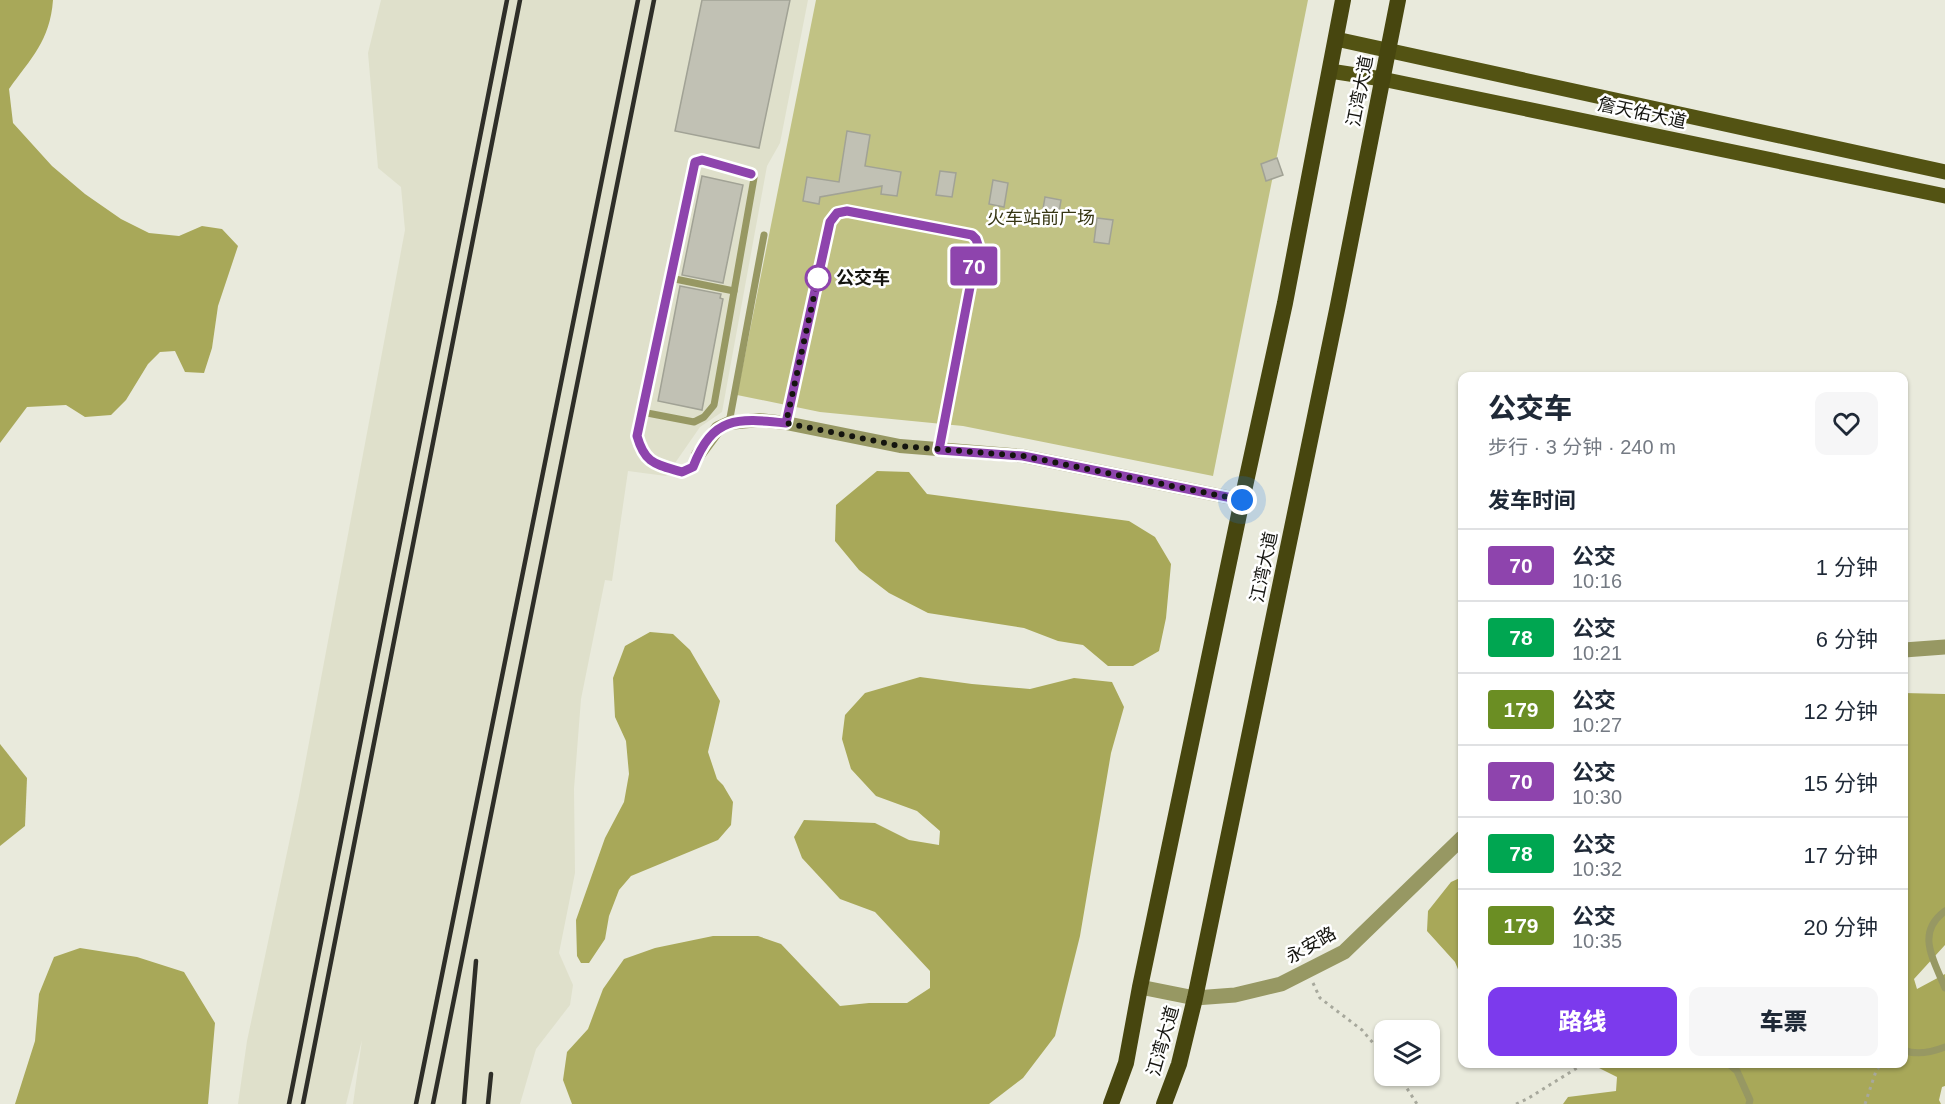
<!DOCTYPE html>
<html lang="zh">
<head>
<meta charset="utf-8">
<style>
	body { margin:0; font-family:Helvetica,"Noto Sans SC",sans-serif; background:#f6f6f7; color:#1f2937; height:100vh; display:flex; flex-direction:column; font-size:22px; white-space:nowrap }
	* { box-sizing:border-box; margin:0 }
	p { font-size:20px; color:#747a83 }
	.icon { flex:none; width:33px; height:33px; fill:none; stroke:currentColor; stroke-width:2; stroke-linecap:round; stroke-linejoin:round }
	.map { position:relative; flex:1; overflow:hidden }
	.panel { position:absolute; left:1458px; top:372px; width:450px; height:696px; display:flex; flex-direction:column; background:#fff; border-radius:12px; box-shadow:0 2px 4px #0004 }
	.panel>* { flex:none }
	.badge { padding:0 12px; border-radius:4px; font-size:21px; line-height:39px }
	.tools { position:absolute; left:1374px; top:1020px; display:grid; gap:12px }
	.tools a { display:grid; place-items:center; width:66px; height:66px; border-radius:12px; background:#fff; box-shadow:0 2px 4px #0004; font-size:30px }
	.you { position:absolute; width:30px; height:30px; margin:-15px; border:4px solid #fff; border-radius:50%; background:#1a73e8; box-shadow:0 0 0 9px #1a73e833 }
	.map>.badge { position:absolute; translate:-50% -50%; box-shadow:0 0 0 3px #fff }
	h2 { padding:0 30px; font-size:22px; line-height:54px }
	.round { display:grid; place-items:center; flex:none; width:63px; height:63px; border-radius:12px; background:#f6f6f7 }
	.head { display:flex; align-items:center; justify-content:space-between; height:102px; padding:0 30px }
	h1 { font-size:28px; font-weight:800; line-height:45px }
	.primary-button { display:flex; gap:12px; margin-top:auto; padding:12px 30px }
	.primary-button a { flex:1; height:69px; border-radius:12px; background:#7c3aed; color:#fff; font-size:24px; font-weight:800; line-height:69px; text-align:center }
	.primary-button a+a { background:#f6f6f7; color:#1f2937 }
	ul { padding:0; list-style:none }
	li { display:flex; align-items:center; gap:18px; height:72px; padding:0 30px; border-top:2px solid #e0e1e3 }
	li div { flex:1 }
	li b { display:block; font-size:22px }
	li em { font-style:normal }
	li .badge { min-width:66px; font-weight:700; text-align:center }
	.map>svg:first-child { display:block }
</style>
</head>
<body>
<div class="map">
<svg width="1945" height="1104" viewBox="0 0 1945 1104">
	<rect width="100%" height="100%" fill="#e9eadc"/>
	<polygon fill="#dfe0cb" points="381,0 808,0 780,143 767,166 722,412 700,427 666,476 628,471 612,581 605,580 581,699 574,789 575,873 559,953 573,985 570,1005 536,1049 520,1104 353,1104 362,1040 346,1104 238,1104 247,1041 299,796 405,230 401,187 378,168 368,53"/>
	<polygon fill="#c1c284" points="816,0 1308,0 1213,476 963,426 820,412 737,395"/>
	<g fill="#a8a859">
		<path d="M0 0H53C50 41 31 58 9 89L13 123 52 166 85 194 121 219 149 233 179 236 202 226 222 229 238 246 218 306 212 348 204 373 185 372 175 351 160 352 148 364 126 400 111 415 85 417 66 405 27 407 0 443Z"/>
		<polygon points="877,471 909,472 927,494 1129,521 1155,537 1171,564 1166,618 1159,651 1133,666 1108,666 1083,645 1058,641 1024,628 928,613 889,593 859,570 835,541 836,505"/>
		<polygon points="650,632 673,634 690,650 720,701 708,752 717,779 723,785 733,802 731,825 718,840 631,876 619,890 609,916 605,939 589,963 581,963 577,956 576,920 605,838 624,802 629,774 626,741 615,717 613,678 625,646"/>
		<polygon points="920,677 972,684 1030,689 1074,678 1112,682 1124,707 1111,753 1080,936 1055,1036 1023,1078 989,1104 572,1104 563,1080 567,1052 588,1029 603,989 624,959 655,948 713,936 758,936 781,944 840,1006 869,1003 907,1003 930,988 930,971 875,912 840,899 802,858 794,837 804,820 875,823 909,840 939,845 940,831 917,811 876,796 851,769 842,739 845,715 865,693"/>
		<polygon points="1904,693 1945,694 1945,945 1914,979 1917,989 1945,974 1945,1086 1942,1087 1939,1100 1941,1104 1563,1104 1568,1097 1616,1091 1617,1077 1591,1064 1904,1064"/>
		<polygon points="0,744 27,778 25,826 0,846"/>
		<polygon points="1462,877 1462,979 1455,962 1427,931 1428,911 1451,882"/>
		<polygon points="80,948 137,957 184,972 215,1023 208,1104 15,1104 35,1041 39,994 54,957"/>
	</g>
	<g fill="#c1c1b4" stroke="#a1a295" stroke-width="1.5">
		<polygon points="702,0 790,0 759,148 675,131"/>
		<polygon points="847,131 870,135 865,166 901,172 897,196 881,194 882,186 820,197 819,204 803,201 807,177 839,182"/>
		<polygon points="1277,158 1283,175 1266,181 1261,164"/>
		<polygon points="940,171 956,173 952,197 936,195"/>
		<polygon points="702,176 743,185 723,283 682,275"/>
		<polygon points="993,180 1008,183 1004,207 989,204"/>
		<polygon points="1045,197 1061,200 1057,224 1041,221"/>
		<polygon points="1097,218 1113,220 1109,244 1094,242"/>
		<polygon points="680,286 721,294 720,298 723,299 702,410 658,401"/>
	</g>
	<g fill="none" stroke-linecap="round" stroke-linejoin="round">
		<g stroke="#a7a89c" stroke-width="3" stroke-dasharray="3 4.5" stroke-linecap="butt">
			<polyline points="1313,983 1320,998 1362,1030 1384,1056"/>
			<polyline points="1399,1076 1417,1104"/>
			<polyline points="1516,1104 1527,1099 1577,1068 1575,1064"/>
			<polyline points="1865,1104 1876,1071 1881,1064"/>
		</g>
		<g stroke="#979863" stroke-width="7">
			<polyline points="670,278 734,291"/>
			<path d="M642 412 694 422 704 417 714 405 754 178 751 174 702 160 695 162 637 436C645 464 655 464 682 472L693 467 698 455"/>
			<polyline points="729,423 764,235"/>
			<polyline points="786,423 830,222 837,213 847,211 972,235 976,239 978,245 939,449"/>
			<path d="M1945 911C1915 933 1934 960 1945 988"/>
			<path d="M1904 1050C1917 1056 1932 1052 1945 1047"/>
			<polyline points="1729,1064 1737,1071 1750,1100 1749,1104"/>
		</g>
		<polyline stroke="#979863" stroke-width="14" points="698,455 718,428 729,423 759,420 786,423 900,446 1023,456 1242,500"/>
		<g stroke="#979863" stroke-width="15">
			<polyline points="1904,650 1945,647"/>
			<polyline points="1140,987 1195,998 1235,995 1281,984 1344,952 1462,838"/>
		</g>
		<g stroke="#535313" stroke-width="15">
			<polyline points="1336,39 1945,172"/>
			<polyline points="1330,71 1382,79 1945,196"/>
		</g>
		<g stroke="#47460f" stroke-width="16">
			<polyline points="1111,1104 1126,1063 1140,987 1242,500 1285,303 1343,0"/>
			<polyline points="1164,1104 1179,1064 1195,998 1338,305 1398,0"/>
		</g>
		<g stroke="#2e2e28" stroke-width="4.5">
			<polyline points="289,1104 507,0"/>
			<polyline points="303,1104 520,0"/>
			<polyline points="416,1104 638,0"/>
			<polyline points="433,1104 654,0"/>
			<polyline points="464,1104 476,961"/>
			<polyline points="488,1104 491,1074"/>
		</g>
	</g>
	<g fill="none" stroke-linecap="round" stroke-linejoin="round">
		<g stroke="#fff" stroke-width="14">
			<path id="line" d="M751 174 702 160 695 162 637 436C645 464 655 464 682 472L693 467C713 416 736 418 786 423L830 222 837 213 847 211 972 235 976 239 978 245 939 450 1023 456 1242 500"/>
		</g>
		<use href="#line" stroke="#8e44ad" stroke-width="9"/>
		<polyline stroke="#14140f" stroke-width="6" stroke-dasharray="0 10.8" points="818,278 786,423 900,446 1023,456 1242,500"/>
	</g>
	<circle fill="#fff" stroke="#8e44ad" stroke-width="3" cx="818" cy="278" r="12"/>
	<g text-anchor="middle" stroke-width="5" stroke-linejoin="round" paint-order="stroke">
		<g font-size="18" fill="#14140f" stroke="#fff">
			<text transform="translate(1360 91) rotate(-79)" y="6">江湾大道</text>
			<text transform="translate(1642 113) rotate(12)" y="6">詹天佑大道</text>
			<text transform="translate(1264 567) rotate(-78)" y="6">江湾大道</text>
			<text transform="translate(1311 945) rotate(-30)" y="6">永安路</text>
			<text transform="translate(1163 1041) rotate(-74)" y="6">江湾大道</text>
		</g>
		<g font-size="18" fill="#363613" stroke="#fff">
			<text x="1041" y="224">火车站前广场</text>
		</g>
		<g font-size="18" font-weight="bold" fill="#14140f" stroke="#fff" text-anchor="start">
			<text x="836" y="284">公交车</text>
		</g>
	</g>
</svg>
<div class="tools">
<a><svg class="icon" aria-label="layers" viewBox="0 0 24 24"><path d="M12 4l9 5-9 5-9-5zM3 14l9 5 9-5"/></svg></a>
</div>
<div class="you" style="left:1242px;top:500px"></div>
<b class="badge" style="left:974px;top:266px;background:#8e44ad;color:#fff">70</b>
<section class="panel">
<div class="head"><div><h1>公交车</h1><p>步行 · 3 分钟 · 240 m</p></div><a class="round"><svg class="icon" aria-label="heart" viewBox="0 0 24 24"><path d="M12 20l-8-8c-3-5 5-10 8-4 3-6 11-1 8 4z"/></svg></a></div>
<h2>发车时间</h2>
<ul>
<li><span class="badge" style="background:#8e44ad;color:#fff">70</span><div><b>公交</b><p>10:16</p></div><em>1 分钟</em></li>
<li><span class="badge" style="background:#00a651;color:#fff">78</span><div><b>公交</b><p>10:21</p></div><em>6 分钟</em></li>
<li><span class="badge" style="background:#6b8e23;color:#fff">179</span><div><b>公交</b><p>10:27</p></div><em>12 分钟</em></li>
<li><span class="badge" style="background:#8e44ad;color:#fff">70</span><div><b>公交</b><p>10:30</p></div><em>15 分钟</em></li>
<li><span class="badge" style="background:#00a651;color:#fff">78</span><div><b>公交</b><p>10:32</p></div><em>17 分钟</em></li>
<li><span class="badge" style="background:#6b8e23;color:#fff">179</span><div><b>公交</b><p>10:35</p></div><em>20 分钟</em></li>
</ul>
<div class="primary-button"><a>路线</a><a>车票</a></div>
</section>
</div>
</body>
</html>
